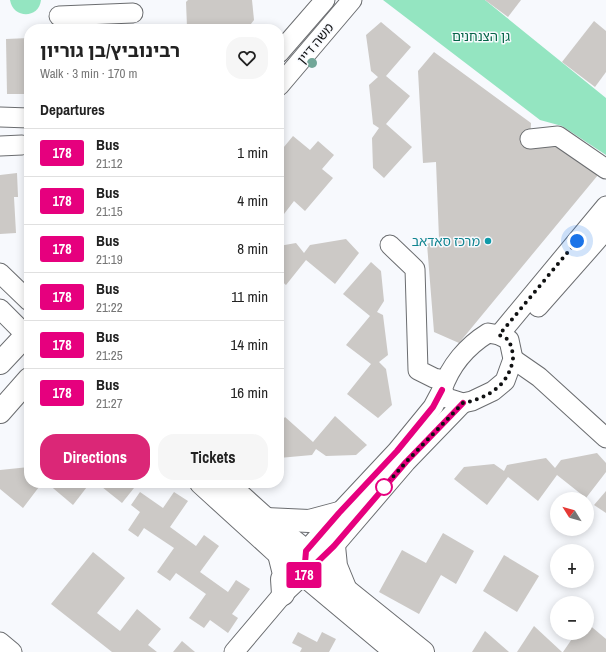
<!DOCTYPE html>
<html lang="en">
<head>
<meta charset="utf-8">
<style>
	body { margin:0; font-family:"Archivo Narrow","Noto Sans Hebrew",sans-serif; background:#f6f6f6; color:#222; height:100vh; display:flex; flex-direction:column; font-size:15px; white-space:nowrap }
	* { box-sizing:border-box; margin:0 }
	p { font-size:13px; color:#767676 }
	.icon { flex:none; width:22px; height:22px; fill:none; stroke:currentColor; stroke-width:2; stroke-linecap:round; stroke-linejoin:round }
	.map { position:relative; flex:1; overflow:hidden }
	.drawer { position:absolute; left:24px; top:24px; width:260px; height:464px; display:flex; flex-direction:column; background:#fff; border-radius:16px; box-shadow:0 2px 10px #0003 }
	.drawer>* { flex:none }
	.badge { padding:0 8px; border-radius:3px; font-size:14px; line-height:26px }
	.needle { width:26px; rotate:307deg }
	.buttons { position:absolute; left:550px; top:492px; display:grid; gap:8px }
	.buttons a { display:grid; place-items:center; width:44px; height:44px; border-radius:50%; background:#fff; box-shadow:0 2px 10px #0003; font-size:20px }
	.you { position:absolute; width:20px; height:20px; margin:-10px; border:3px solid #fff; border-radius:50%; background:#1a73e8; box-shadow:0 0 0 6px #1a73e833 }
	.map>.badge { position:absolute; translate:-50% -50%; box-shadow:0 0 0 2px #fff }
	h2 { padding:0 16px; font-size:15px; line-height:36px }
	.round { display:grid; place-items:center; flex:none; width:42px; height:42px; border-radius:16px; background:#f6f6f6 }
	.headline { display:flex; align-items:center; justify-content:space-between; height:68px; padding:0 16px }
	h1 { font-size:19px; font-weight:700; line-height:30px }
	.cta { display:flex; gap:8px; margin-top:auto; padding:8px 16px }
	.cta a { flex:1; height:46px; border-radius:16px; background:#db2777; color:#fff; font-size:16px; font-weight:700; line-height:46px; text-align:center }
	.cta a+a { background:#f6f6f6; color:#222 }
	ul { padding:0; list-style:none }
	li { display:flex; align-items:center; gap:12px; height:48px; padding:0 16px; border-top:1px solid #e0e0e0 }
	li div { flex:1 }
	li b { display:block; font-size:15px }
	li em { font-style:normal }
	li .badge { min-width:44px; font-weight:700; text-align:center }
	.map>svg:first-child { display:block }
</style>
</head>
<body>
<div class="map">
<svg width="606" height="652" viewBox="0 0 606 652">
	<rect width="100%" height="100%" fill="#f7f9fd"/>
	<g fill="#94e5c1">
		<path d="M10 0H41C39 19 13 19 10 0Z"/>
		<polygon points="383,0 485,0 606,98 606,155 562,126 540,120"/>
	</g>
	<g fill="#ccc9c6">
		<polygon points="188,0 252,0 254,20 247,29 190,29 187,27 186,2"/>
		<polygon points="485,0 521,0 508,17"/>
		<polygon points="594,21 606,31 606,72 595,87 562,62"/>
		<polygon points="381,22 411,47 386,76 410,96 386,124 412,147 384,178 373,168 372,138 379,128 373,124 369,85 378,77 371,71 366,35"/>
		<polygon points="29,38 29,94 7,94 6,39"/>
		<polygon points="434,52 531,123 530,145 554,141 598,175 459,343 434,332 427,244 439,239 436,162 423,163 418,71"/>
		<polygon points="293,136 310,150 318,141 334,155 322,169 333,178 305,211 294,201 284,214 279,210 279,153"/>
		<polygon points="17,173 18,197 14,197 16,233 0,234 0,175"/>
		<polygon points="346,239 359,253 335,284 306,260 286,285 279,279 279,246 296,243 304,253 310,245"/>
		<polygon points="371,262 381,271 384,301 377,312 383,315 388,355 379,362 386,369 392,405 378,418 347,394 371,364 346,345 370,316 343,294"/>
		<polygon points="335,416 367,445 356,455 326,456 316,449 312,455 279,458 279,424 285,417 313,442"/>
		<polygon points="597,453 606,463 606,472 586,498 557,475 538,501 508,477 487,505 454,479 464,467 494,464 504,471 507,465 546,458 555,468 561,460"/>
		<polygon points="29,467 29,483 42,483 23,508 0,489 0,470"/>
		<polygon points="47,483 90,483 73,505"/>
		<polygon points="97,483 138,483 122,503"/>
		<polygon points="606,491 606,513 594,505"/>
		<polygon points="140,492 163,508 174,492 188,501 170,527 196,546 204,535 219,546 200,572 228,592 236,580 250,589 232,614 238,618 228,633 210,620 204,628 189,618 206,594 176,573 170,581 157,572 174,548 144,528 138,537 128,530 140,512 131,505"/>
		<polygon points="443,533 474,551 456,584 441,575 419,614 379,592 402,550 426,563"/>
		<polygon points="93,552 125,578 97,613 120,631 137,609 161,629 148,645 157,652 112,652 51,604"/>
		<polygon points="504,555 539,576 517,612 483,591"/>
		<polygon points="587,623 606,639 606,652 563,652 576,633 587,633"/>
		<polygon points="534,626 562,652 517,652"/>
		<polygon points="485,631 509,652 472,652"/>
		<polygon points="298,632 317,642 322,632 336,639 329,652 300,652 302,648 292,643"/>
		<polygon points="182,641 195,652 173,652"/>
	</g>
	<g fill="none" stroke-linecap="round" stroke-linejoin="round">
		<g stroke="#6b6d70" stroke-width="21">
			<g id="minor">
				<polyline points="59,16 133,13"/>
				<polyline points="279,53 325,0"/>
				<polyline points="279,86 352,0"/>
				<polyline points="0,117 29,118"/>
				<polyline points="530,139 558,136 606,169"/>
				<polyline points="0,146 22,145"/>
				<polyline points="390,245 415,269 418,370 434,378 445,380"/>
				<polyline points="0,273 29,301"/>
				<polyline points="538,307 606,230"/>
				<polyline points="0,309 26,335"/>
				<path d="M488 333 499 335 509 340 513 359 505 381 493 391 472 401 463 403 447 398 442 390C450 366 467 346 488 333Z"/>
				<polyline points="499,335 606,206"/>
				<polyline points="513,359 539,377 606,438"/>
				<polyline points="304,566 306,551 339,513 397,451 433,407 442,390"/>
				<polyline points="0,642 12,652"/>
				<polyline points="234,652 283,594 334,546 406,462 463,403"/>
			</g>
		</g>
		<g stroke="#6b6d70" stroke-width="24">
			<g id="major">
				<polyline points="0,363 29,332"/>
				<polyline points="0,412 29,379"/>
				<polyline points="201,483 279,554 396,652"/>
				<polyline points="226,483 266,519 306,551 346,590 423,652"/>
				<polyline points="266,519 309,521 339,513"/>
				<polyline points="334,546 336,566 345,588"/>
				<polyline points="279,554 284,574 282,579 283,594"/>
			</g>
		</g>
		<use href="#minor" stroke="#fff" stroke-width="19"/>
		<use href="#major" stroke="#fff" stroke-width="22"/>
	</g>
	<circle fill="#71a698" cx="312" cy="63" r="5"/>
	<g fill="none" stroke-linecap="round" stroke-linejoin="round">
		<g stroke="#fff" stroke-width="9">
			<polyline id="line" points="442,390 433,407 397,451 339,513 306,551 304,575 334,546 406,462 463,403"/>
		</g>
		<use href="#line" stroke="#e6007e" stroke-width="6"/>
		<path stroke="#101112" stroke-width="4" stroke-dasharray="0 7.2" d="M384 487 406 462 463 403C483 399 502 390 510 370 511 367 513 362 513 358 513 352 511 346 509 340L499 335 577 241"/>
	</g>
	<circle fill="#0f9aa8" stroke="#f7f9fd" stroke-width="1.5" cx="488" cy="241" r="4"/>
	<circle fill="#fff" stroke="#e6007e" stroke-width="2" cx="384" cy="487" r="8"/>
	<g text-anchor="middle" stroke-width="3" stroke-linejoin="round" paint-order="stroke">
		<g font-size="13" fill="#046346" stroke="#f7f9fd">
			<text x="481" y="41">גן הצנחנים</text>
		</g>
		<g font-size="13" fill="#101112" stroke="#f7f9fd">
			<text transform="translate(315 43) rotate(-50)" y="5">משה דיין</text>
		</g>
		<g font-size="13" fill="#0d838f" stroke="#f7f9fd" text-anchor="end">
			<text x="480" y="246">מרכז סאדאב</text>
		</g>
	</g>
</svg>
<div class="buttons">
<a><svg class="needle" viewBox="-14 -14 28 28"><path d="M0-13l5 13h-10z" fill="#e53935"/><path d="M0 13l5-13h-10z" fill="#767676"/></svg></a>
<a>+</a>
<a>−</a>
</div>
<div class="you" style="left:577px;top:241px"></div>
<b class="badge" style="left:304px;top:575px;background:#e6007e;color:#fff">178</b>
<section class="drawer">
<div class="headline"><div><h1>רבינוביץ/בן גוריון</h1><p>Walk · 3 min · 170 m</p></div><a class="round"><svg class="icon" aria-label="heart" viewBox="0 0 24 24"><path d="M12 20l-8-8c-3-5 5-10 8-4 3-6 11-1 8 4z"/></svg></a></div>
<h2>Departures</h2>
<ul>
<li><span class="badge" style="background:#e6007e;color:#fff">178</span><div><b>Bus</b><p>21:12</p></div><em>1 min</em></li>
<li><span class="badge" style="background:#e6007e;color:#fff">178</span><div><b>Bus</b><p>21:15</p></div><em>4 min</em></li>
<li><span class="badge" style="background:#e6007e;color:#fff">178</span><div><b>Bus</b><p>21:19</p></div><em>8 min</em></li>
<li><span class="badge" style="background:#e6007e;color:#fff">178</span><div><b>Bus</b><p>21:22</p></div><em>11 min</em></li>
<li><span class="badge" style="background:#e6007e;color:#fff">178</span><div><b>Bus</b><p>21:25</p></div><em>14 min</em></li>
<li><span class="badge" style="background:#e6007e;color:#fff">178</span><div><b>Bus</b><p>21:27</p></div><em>16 min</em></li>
</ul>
<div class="cta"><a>Directions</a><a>Tickets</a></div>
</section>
</div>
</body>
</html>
